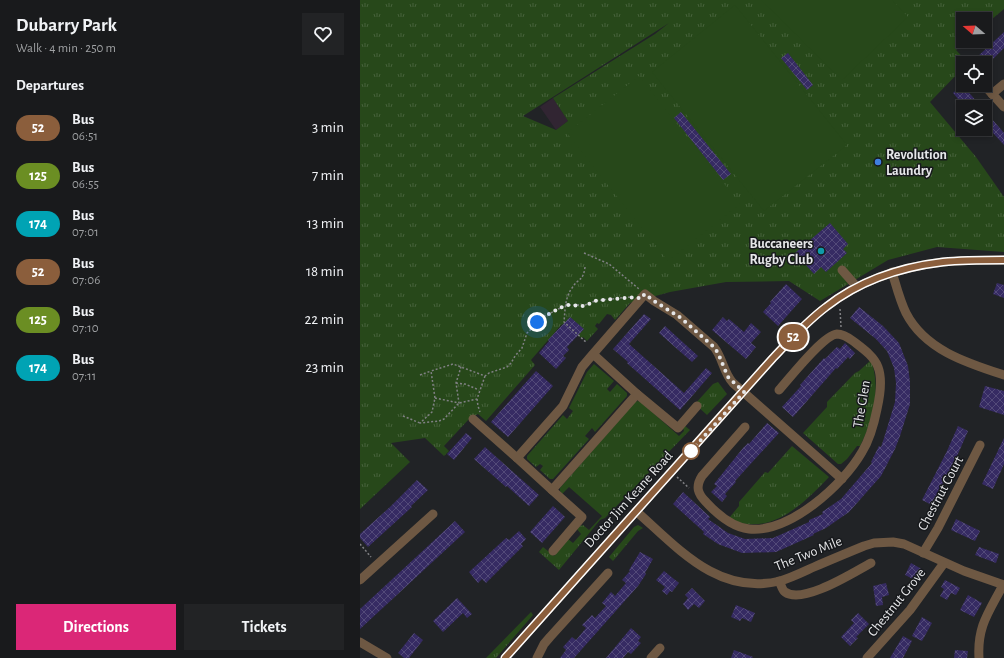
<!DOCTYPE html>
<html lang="en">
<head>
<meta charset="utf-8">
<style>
	body { margin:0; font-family:"Alegreya Sans",sans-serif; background:#222325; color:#f1f3f6; height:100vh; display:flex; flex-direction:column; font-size:15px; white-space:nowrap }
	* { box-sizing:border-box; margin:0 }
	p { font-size:13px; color:#9fa1a3 }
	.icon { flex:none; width:22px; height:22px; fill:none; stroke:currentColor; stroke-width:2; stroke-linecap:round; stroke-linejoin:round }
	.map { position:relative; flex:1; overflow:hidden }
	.side { display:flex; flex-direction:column; background:#191a1c; width:360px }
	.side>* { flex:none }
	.badge { padding:0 8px; border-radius:13px; font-size:14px; line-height:26px }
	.needle { width:26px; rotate:289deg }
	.controls { position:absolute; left:596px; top:12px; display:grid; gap:8px }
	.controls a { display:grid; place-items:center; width:36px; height:36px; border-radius:0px; background:#191a1c; box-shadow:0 2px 6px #0003,0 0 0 1px #37383b; font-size:20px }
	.you { position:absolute; width:20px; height:20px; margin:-10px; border:3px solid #fff; border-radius:50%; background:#1a73e8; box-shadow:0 0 0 6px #1a73e833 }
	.map>.badge { position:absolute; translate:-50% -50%; box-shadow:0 0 0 2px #fff }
	h2 { padding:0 16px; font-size:15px; line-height:36px }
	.round { display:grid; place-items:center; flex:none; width:42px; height:42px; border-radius:0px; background:#222325 }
	.head { display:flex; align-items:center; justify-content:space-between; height:68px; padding:0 16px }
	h1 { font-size:19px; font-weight:700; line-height:30px }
	.action { display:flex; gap:8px; margin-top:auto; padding:8px 16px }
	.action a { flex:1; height:46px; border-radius:0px; background:#db2777; color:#fff; font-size:16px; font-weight:700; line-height:46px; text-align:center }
	.action a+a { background:#222325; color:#f1f3f6 }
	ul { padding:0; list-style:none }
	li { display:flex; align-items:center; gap:12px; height:48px; padding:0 16px }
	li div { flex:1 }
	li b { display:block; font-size:15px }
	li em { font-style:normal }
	li .badge { min-width:44px; font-weight:700; text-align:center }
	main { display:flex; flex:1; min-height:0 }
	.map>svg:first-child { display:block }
</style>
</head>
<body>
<main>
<section class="side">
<div class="head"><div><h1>Dubarry Park</h1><p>Walk · 4 min · 250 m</p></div><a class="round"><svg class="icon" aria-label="heart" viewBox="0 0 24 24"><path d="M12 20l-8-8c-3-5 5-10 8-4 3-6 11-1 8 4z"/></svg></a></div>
<h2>Departures</h2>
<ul>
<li><span class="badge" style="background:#8b5e3c;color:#fff">52</span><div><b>Bus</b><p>06:51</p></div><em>3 min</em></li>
<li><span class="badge" style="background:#6b8e23;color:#fff">125</span><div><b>Bus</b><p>06:55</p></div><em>7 min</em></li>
<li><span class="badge" style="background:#00a3b4;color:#fff">174</span><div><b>Bus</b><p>07:01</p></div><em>13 min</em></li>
<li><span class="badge" style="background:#8b5e3c;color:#fff">52</span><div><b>Bus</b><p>07:06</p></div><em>18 min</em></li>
<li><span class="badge" style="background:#6b8e23;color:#fff">125</span><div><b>Bus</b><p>07:10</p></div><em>22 min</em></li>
<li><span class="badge" style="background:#00a3b4;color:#fff">174</span><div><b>Bus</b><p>07:11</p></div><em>23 min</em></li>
</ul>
<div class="action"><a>Directions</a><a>Tickets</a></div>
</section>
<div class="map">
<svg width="644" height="658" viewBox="0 0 644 658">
	<defs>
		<pattern id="grass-tufts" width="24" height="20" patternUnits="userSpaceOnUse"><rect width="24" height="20" fill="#27481a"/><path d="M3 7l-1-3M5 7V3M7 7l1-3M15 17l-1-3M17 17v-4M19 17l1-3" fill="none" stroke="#46623b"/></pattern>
		<pattern id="building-cross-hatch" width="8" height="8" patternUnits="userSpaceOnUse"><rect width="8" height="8" fill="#362b63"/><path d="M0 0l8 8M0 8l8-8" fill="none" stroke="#534a79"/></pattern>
	</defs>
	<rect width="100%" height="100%" fill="#212326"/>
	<polygon fill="#312532" points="193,98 208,121 196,130 180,107"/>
	<g fill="url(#grass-tufts)" fill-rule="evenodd">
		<path d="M0 0H644V9L625 25V19H603V41H607L596 50 608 63H603V68L570 102 616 157 644 197V252L577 247 528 260 460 301 429 281 366 282 310 292 270 303 255 320 251 315 247 314 239 324 237 323 235 326 238 329 227 341 223 337 221 338 206 323 201 325 171 360 175 365 126 421 118 414 109 419 84 446 89 451 84 456 65 438 31 443 50 462 0 509ZM309 23 295 34 193 98 208 121 196 130 163 116Z"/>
		<path d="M511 360C521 389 514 419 500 446H497L487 459 481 464H478L443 433 467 407V402L495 373 499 371Z"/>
		<polygon points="234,364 254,381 247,389 250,392 257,384 267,393 267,396 235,432 232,428 225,436 229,439 193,479 190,479 180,470 183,466 180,464 176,467 167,459 167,456 203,415 207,419 213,411 209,408 227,372"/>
		<polygon points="358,382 367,394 347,415 335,404 353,384"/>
		<polygon points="278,401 282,403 319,436 324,431 323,428 325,426 330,430 245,518 240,520 199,570 179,552 183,547 194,556 208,539 213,543 221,534 217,529 220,526 223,525 229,530 242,516 209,487 202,494 200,491 200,488 275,402"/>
		<path d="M432 446 469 477C448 499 420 528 387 524 381 524 374 520 369 518L379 506V502L405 472 408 473Z"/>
		<polygon points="278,525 283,528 278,531 253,561 249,557 274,527"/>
		<polygon points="171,612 173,615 136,658 126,658"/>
	</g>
	<g fill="#27481a">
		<polygon points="401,0 532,0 548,17 482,80"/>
		<polygon points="375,5 487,145 404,211 292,72"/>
		<polygon points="279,76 380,204 308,261 207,133"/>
	</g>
	<g fill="url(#building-cross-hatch)">
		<polygon points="644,32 644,48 629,63 621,63 616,58"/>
		<polygon points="428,53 453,85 447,90 421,58"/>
		<polygon points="602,85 612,96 621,107 605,107 593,93"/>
		<polygon points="625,111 644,133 644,145 633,133 631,136 625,130"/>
		<polygon points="321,112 371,174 363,180 314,118"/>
		<polygon points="470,223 488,244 483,249 487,253 466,272 461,267 454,274 435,253"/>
		<polygon points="637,283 644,285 644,298 633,294"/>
		<polygon points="426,284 442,299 418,326 403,312 411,303 410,302"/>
		<polygon points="499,307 523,326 539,343 548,366 550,382 550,404 540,436 535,449 521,476 489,512 466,528 453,534 454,535 416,552 382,553 358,544 343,534 344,532 313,504 323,492 350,517 348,519 368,533 385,539 413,538 449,522 449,520 463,514 462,512 481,499 512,463 511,462 519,446 521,447 524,438 535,402 536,383 534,368 527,351 516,339 490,318"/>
		<polygon points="284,314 291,319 269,344 324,393 346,368 352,373 320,410 267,363 268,362 253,349"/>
		<polygon points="210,317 224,329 207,347 209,350 203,356 206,358 196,369 179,353 189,341 188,340"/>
		<polygon points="363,317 367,321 369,319 384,332 391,323 401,332 391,343 396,347 386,359 352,330"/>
		<polygon points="305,326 338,356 332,362 299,333"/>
		<polygon points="485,343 495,353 490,359 488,357 477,369 476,368 433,417 422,407 441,386 440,385 464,358 465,359 477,347 480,349"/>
		<polygon points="176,371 193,386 148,437 131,422"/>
		<polygon points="625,386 644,391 644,415 619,407"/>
		<polygon points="407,423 419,433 375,481 376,482 365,494 367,496 362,502 351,492 357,486 354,484 383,448 388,443 389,444"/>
		<polygon points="598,426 608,431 594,463 572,505 562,500 587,451"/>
		<polygon points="106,433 112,438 94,460 87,454"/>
		<polygon points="644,438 644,464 633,489 622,484"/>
		<polygon points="125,447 179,495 169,506 147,486 146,487 114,459"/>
		<polygon points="57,480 68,490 51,506 52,507 8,547 0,538 0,534 30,507"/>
		<polygon points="193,506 205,517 182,543 170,532"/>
		<polygon points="596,519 620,531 615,541 591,530"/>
		<polygon points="95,521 105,532 0,629 0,609"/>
		<polygon points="159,531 166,539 161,544 163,546 126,583 122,579 118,583 109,572 146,538 149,540"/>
		<polygon points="619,547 639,554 636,563 615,555"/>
		<polygon points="280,552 293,559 285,573 286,574 278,586 214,658 200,658 206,650 203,647 212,637 216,640 226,628 222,625 232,615 235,618 246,606 242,603 251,592 255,596 266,583 262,580 270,571 269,570"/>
		<polygon points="551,563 565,571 559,582 545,575"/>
		<polygon points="304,571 319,583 312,592 310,591 307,595 302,591 305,587 296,580"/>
		<polygon points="585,580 600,588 596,595 591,593 587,600 580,596 584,589 581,587"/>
		<polygon points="526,583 529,595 522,597 523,605 516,606 513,586"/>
		<polygon points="332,588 345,601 339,608 334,604 328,610 323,604 328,598 325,595"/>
		<polygon points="608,595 622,603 614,617 600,610"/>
		<polygon points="97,598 112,614 107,618 103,613 83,632 73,621"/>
		<polygon points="376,605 395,613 391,622 382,618 380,621 371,617"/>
		<polygon points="498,613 509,624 496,637 498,638 490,646 481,637 494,623 491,620"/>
		<polygon points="562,617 572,623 562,641 552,636"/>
		<polygon points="271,628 281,637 278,641 281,643 271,654 268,652 263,658 246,658"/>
		<polygon points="54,633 63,640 49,658 44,658 38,653"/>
		<polygon points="543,636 552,641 543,658 530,658"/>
		<polygon points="374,650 393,657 392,658 371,658"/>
		<polygon points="595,650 608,651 607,658 594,658"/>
	</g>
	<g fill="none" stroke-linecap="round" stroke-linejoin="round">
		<g stroke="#808184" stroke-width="1.5" stroke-dasharray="2 2" stroke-linecap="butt">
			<polyline points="224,253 249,264 279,289"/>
			<path d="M225 267C223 282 219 277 212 288 205 297 205 311 204 322L227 343"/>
			<polyline points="480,309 481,327"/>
			<polyline points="60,375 71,371"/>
			<polyline points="125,376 117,399 99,403 84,419 79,421 60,423 72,412 75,398 71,371 93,364 125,376 129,373 147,367 151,363 155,356 162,348 167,333 185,316 206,305 225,305 235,301 242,300 270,297"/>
			<polyline points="96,383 105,384 119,390"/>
			<polyline points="75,398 99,403 96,383 101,367"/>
			<polyline points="117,399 118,406 120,412"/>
			<polyline points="43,416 60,423"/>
			<polyline points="317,477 329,488"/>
			<polyline points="0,544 11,557"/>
		</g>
		<g stroke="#6e5843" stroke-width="9">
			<polyline points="624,85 644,107"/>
			<polyline points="632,94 644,84"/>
			<polyline points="482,270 497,287"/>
			<path d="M532 272C536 285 540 301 546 313 565 350 607 363 644 375"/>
			<path d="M233 354 222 367 203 406 157 458 192 490 277 394 233 354 285 294 294 301 317 315 354 347C363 358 363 372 373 383L482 479"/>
			<polyline points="277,394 318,428 337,406"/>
			<polyline points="113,419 157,458"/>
			<path d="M385 427 342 476C335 487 338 494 346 502 357 514 372 527 389 529 430 533 483 485 502 452 510 439 514 424 517 409 520 396 523 380 518 367 514 356 502 348 493 341 489 338 482 334 477 334 463 335 429 379 419 390"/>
			<polyline points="192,490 222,517 193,551"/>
			<path d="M276 511C318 548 358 596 420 581 431 578 443 572 454 567 470 560 487 553 504 546L514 543 533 542 544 544 604 571 644 585"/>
			<polyline points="563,553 578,528 620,445"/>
			<polyline points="0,580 73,514"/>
			<path d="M419 581C421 584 422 590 425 592 443 605 494 572 511 563"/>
			<polyline points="0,642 27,658"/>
			<path d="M145 658 413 358C430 340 446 322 466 307 499 281 541 267 583 262 603 260 624 260 644 260"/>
			<polyline points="177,658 184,644 190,637 248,573"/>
			<polyline points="291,658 300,648"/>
			<polyline points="507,658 550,610 584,563"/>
			<path d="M619 658C617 626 629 612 643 585"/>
		</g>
	</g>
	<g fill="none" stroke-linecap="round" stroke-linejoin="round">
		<g stroke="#fff" stroke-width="9">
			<path id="line" d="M145 658 413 358C430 340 446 322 466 307 499 281 541 267 583 262 603 260 624 260 644 260"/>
		</g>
		<use href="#line" stroke="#8b5e3c" stroke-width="6"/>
		<polyline stroke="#e6e7e9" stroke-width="4" stroke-dasharray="0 7.2" points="177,322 185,316 206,305 225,306 235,301 242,300 277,297 280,299 285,294 294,301 321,318 354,347 358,353 368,377 384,392 331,451"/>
	</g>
	<circle fill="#3f7fe0" stroke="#17191c" stroke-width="1.5" cx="518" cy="162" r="4"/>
	<circle fill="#0f9aa8" stroke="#17191c" stroke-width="1.5" cx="461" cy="251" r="4"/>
	<circle fill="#fff" stroke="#8b5e3c" stroke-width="2" cx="331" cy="451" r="8"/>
	<g text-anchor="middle" stroke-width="3" stroke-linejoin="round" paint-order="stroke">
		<g font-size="14" font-weight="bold" fill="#e6e7e9" stroke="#17191c" text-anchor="start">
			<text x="526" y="159">Revolution<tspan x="526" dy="16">Laundry</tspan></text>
			<text x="453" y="248" text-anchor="end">Buccaneers<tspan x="453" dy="16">Rugby Club</tspan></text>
		</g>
		<g font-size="14" fill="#e6e7e9" stroke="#17191c">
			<text transform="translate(501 404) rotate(-80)" y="5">The Glen</text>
			<text transform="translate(580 493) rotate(-62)" y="5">Chestnut Court</text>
			<text transform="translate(268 499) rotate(-48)" y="5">Doctor Jim Keane Road</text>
			<text transform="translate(448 553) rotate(-22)" y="5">The Two Mile</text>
			<text transform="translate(536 602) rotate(-51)" y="5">Chestnut Grove</text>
		</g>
	</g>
</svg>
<div class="controls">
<a><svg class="needle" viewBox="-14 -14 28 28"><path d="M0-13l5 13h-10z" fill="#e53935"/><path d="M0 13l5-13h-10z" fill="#9fa1a3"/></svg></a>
<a><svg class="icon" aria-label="locate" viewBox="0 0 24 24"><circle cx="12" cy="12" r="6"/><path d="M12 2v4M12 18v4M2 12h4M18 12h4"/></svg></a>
<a><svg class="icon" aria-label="layers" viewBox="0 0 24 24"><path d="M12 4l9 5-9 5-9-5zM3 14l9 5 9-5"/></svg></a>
</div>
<div class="you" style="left:177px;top:322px"></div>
<b class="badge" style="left:433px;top:337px;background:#8b5e3c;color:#fff">52</b>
</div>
</main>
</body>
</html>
